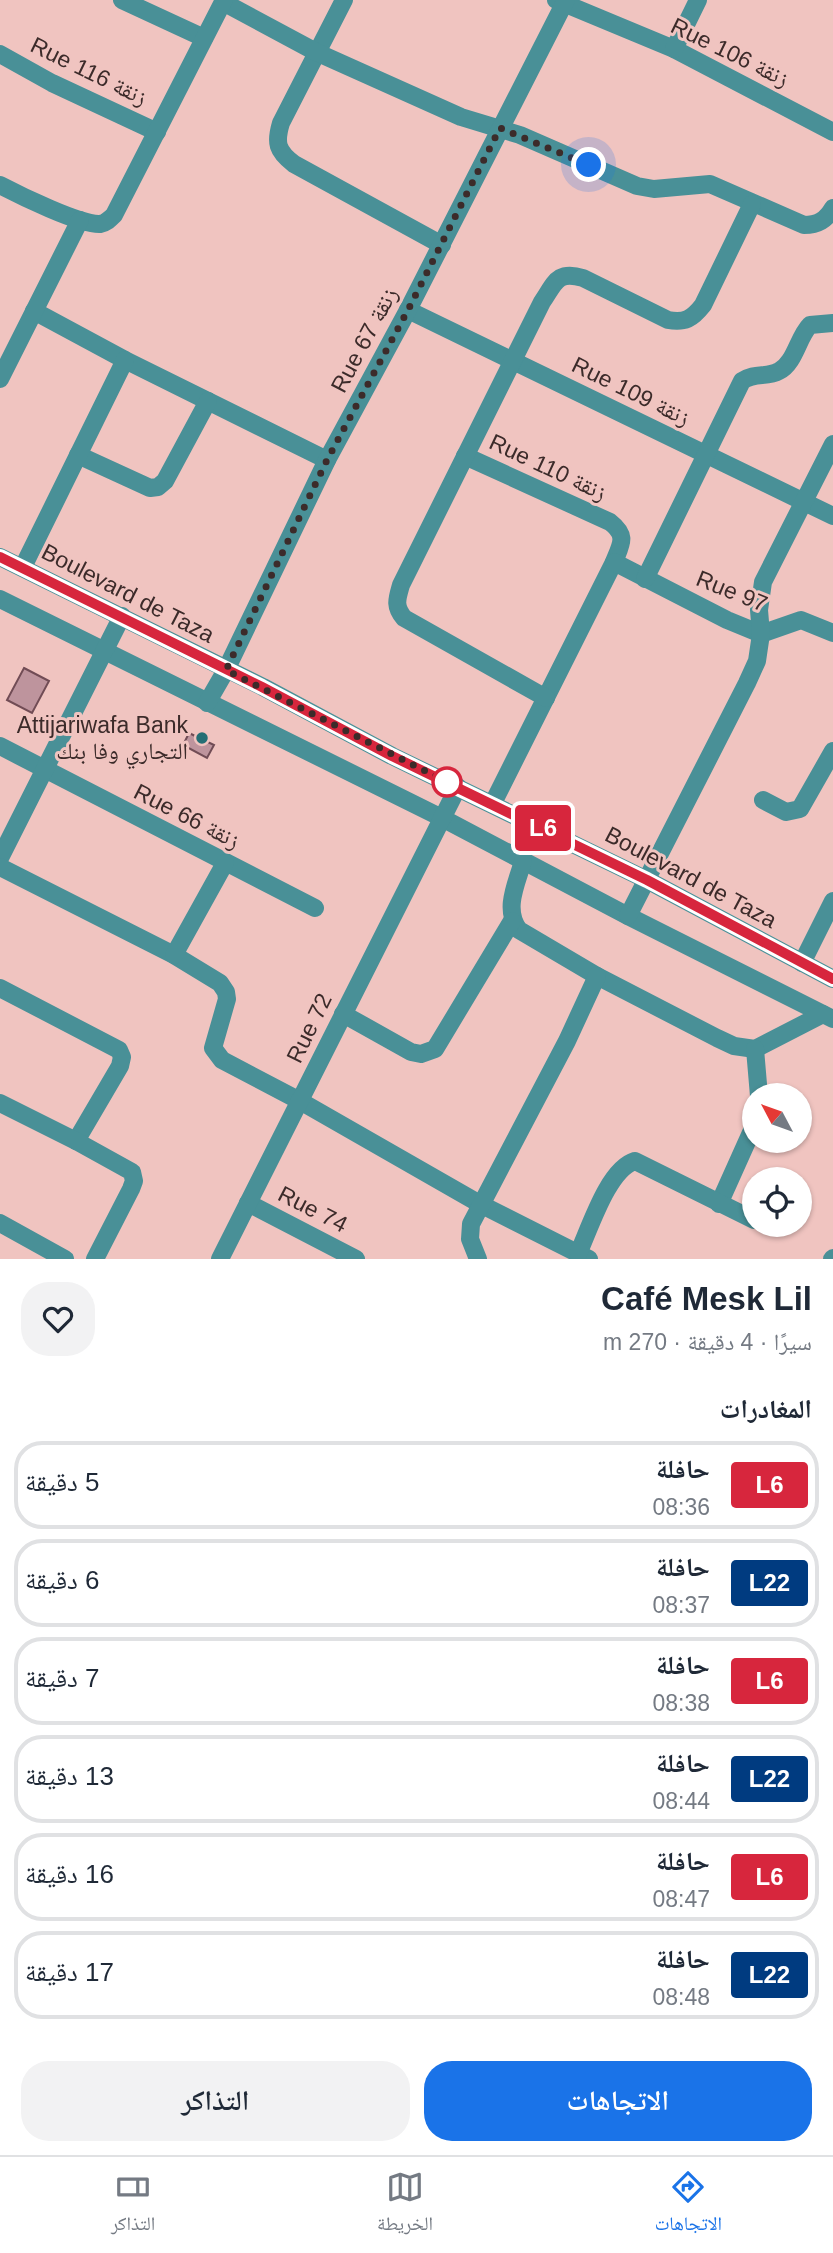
<!DOCTYPE html>
<html lang="ar">
<head>
<meta charset="utf-8">
<style>
	body { margin:0; font-family:Helvetica,"Noto Naskh Arabic",sans-serif; background:#f2f2f3; color:#1f2937; direction:rtl; height:100vh; display:flex; flex-direction:column; font-size:26px; white-space:nowrap }
	* { box-sizing:border-box; margin:0 }
	p { font-size:23px; color:#747a83 }
	.icon { flex:none; width:38px; height:38px; fill:none; stroke:currentColor; stroke-width:2; stroke-linecap:round; stroke-linejoin:round }
	.map { position:relative; height:1259px; overflow:hidden; direction:ltr }
	.panel { display:flex; flex-direction:column; background:#fff; flex:1 }
	.panel>* { flex:none }
	.badge { padding:0 14px; border-radius:5px; font-size:24px; line-height:46px }
	.needle { width:46px; rotate:311deg }
	.fabs { position:absolute; left:742px; top:1083px; display:grid; gap:14px }
	.fabs a { display:grid; place-items:center; width:70px; height:70px; border-radius:50%; background:#fff; box-shadow:0 2px 5px #0004; font-size:35px }
	.you { position:absolute; width:35px; height:35px; margin:-18px; border:5px solid #fff; border-radius:50%; background:#1a73e8; box-shadow:0 0 0 10px #1a73e833 }
	.map>.badge { position:absolute; translate:-50% -50%; box-shadow:0 0 0 4px #fff }
	h2 { padding:0 21px; font-size:26px; line-height:63px }
	.round { display:grid; place-items:center; flex:none; width:74px; height:74px; border-radius:28px; background:#f2f2f3 }
	.overview { display:flex; align-items:center; justify-content:space-between; height:119px; padding:0 21px }
	h1 { font-size:33px; font-weight:600; line-height:52px }
	.button { display:flex; gap:14px; margin-top:auto; padding:14px 21px }
	.button a { flex:1; height:80px; border-radius:28px; background:#1a73e8; color:#fff; font-size:28px; font-weight:600; line-height:80px; text-align:center }
	.button a+a { background:#f2f2f3; color:#1f2937 }
	ul { padding:0; list-style:none }
	li { display:flex; align-items:center; gap:21px; height:88px; margin:0 14px 10px; padding:0 7px; border:4px solid #e0e1e3; border-radius:28px }
	li div { flex:1 }
	li b { display:block; font-size:26px }
	li em { font-style:normal }
	li .badge { min-width:77px; font-weight:700; text-align:center }
	.tab-bar { display:flex; justify-content:space-around; align-items:center; height:98px; border-top:2px solid #e0e1e3; background:#fff; font-size:19px; color:#747a83 }
	.tab-bar a { display:grid; justify-items:center; gap:4px }
	.tab-bar .active { color:#1a73e8 }
	.map>svg:first-child { display:block }
</style>
</head>
<body>
<div class="map">
<svg width="833" height="1259" viewBox="0 0 833 1259">
	<rect width="100%" height="100%" fill="#f0c4c0"/>
	<g fill="#be949d" stroke="#714c55" stroke-width="2">
		<polygon points="24,668 49,681 32,713 7,700"/>
		<polygon points="189,733 214,745 207,758 183,745"/>
	</g>
	<g fill="none" stroke-linecap="round" stroke-linejoin="round">
		<g stroke="#499097" stroke-width="18">
			<polyline points="122,0 204,38"/>
			<path d="M344 0 281 123C275 143 277 151 294 164L442 245"/>
			<polyline points="556,0 674,49 833,132"/>
			<path d="M223 2 316 52 461 117 520 135 637 186 654 189 710 184 804 225C818 225 826 220 833 208"/>
			<polyline points="674,49 698,0"/>
			<polyline points="0,54 52,83 157,132"/>
			<path d="M0 185C19 195 80 225 100 224 106 223 110 219 114 215L224 0"/>
			<polyline points="408,310 833,516"/>
			<polyline points="34,311 125,360 327,460"/>
			<polyline points="0,379 80,220"/>
			<polyline points="78,455 150,488 158,487 165,481 208,401"/>
			<path d="M465 456 610 522C628 536 621 544 614 562L493 803"/>
			<polyline points="0,557 263,687 392,756 647,880 833,979"/>
			<polyline points="614,562 727,620 761,634 801,620 833,633"/>
			<polyline points="23,567 125,360"/>
			<path d="M645 579 742 381C755 372 767 378 779 371 795 363 798 337 810 325L833 323"/>
			<polyline points="0,599 442,818 628,916 833,1019"/>
			<path d="M546 698 404 618C394 606 397 599 401 585L542 302C555 283 557 270 583 278L668 320C685 323 692 319 703 305L752 204"/>
			<polyline points="207,703 226,670 327,460 408,310 566,0"/>
			<polyline points="0,746 315,908"/>
			<polyline points="763,800 786,812 800,809 833,751"/>
			<polyline points="0,858 122,616"/>
			<path d="M523 861C517 883 503 909 519 930L597 976 717 1038 734 1046 755 1049 823 1014"/>
			<polyline points="0,867 174,955 220,983 226,992 227,999 213,1048 222,1060 300,1101 480,1204 589,1259"/>
			<polyline points="628,916 747,683 757,661 761,634 759,610 763,582 833,444"/>
			<polyline points="174,955 225,863"/>
			<polyline points="802,963 833,901"/>
			<polyline points="0,988 119,1050 122,1057 120,1066 76,1141"/>
			<polyline points="343,1014 411,1052 421,1054 435,1049 512,921"/>
			<polyline points="755,1049 759,1096"/>
			<polyline points="0,1103 76,1141 132,1172 134,1181 131,1189 95,1259"/>
			<polyline points="248,1203 356,1259"/>
			<polyline points="719,1204 754,1126"/>
			<polyline points="0,1223 65,1259"/>
			<path d="M578 1254C590 1228 608 1169 635 1161L754 1220"/>
			<polyline points="220,1259 458,787"/>
			<polyline points="478,1259 470,1239 471,1224 567,1041 597,976"/>
			<polyline points="832,1259 833,1258"/>
		</g>
	</g>
	<g fill="none" stroke-linecap="round" stroke-linejoin="round">
		<g stroke="#fff" stroke-width="16">
			<polyline id="line" points="0,557 262,687 392,756 647,880 833,979"/>
		</g>
		<use href="#line" stroke="#d7263d" stroke-width="10"/>
		<polyline stroke="#3c2b2a" stroke-width="7" stroke-dasharray="0 12.6" points="447,782 226,670 327,460 408,310 500,128 589,165"/>
	</g>
	<circle fill="#246f75" stroke="#f0c4c0" stroke-width="2.5" cx="202" cy="738" r="7"/>
	<circle fill="#fff" stroke="#d7263d" stroke-width="3.5" cx="447" cy="782" r="14"/>
	<g text-anchor="middle" stroke-width="6" stroke-linejoin="round" paint-order="stroke">
		<g font-size="23" fill="#3c2b2a" stroke="#f0c4c0">
			<text transform="translate(730 52) rotate(26)" y="8">Rue 106 زنقة</text>
			<text transform="translate(89 71) rotate(26)" y="8">Rue 116 زنقة</text>
			<text transform="translate(364 340) rotate(-62)" y="8">Rue 67 زنقة</text>
			<text transform="translate(631 391) rotate(26)" y="8">Rue 109 زنقة</text>
			<text transform="translate(548 467) rotate(25)" y="8">Rue 110 زنقة</text>
			<text transform="translate(732 591) rotate(22)" y="8">Rue 97</text>
			<text transform="translate(128 593) rotate(27)" y="8">Boulevard de Taza</text>
			<text transform="translate(187 816) rotate(27)" y="8">Rue 66 زنقة</text>
			<text transform="translate(691 877) rotate(28)" y="8">Boulevard de Taza</text>
			<text transform="translate(309 1028) rotate(-64)" y="8">Rue 72</text>
			<text transform="translate(313 1209) rotate(27)" y="8">Rue 74</text>
		</g>
		<g font-size="23" fill="#3c2b2a" stroke="#f0c4c0" text-anchor="end">
			<text x="188" y="733">Attijariwafa Bank<tspan x="188" dy="26">التجاري وفا بنك</tspan></text>
		</g>
	</g>
</svg>
<div class="fabs">
<a><svg class="needle" viewBox="-14 -14 28 28"><path d="M0-13l5 13h-10z" fill="#e53935"/><path d="M0 13l5-13h-10z" fill="#747a83"/></svg></a>
<a><svg class="icon" aria-label="locate" viewBox="0 0 24 24"><circle cx="12" cy="12" r="6"/><path d="M12 2v4M12 18v4M2 12h4M18 12h4"/></svg></a>
</div>
<div class="you" style="left:589px;top:165px"></div>
<b class="badge" style="left:543px;top:828px;background:#d7263d;color:#fff">L6</b>
</div>
<section class="panel">
<div class="overview"><div><h1>Café Mesk Lil</h1><p>سيرًا · 4 دقيقة · 270 m</p></div><a class="round"><svg class="icon" aria-label="heart" viewBox="0 0 24 24"><path d="M12 20l-8-8c-3-5 5-10 8-4 3-6 11-1 8 4z"/></svg></a></div>
<h2>المغادرات</h2>
<ul>
<li><span class="badge" style="background:#d7263d;color:#fff">L6</span><div><b>حافلة</b><p>08:36</p></div><em>5 دقيقة</em></li>
<li><span class="badge" style="background:#003b80;color:#fff">L22</span><div><b>حافلة</b><p>08:37</p></div><em>6 دقيقة</em></li>
<li><span class="badge" style="background:#d7263d;color:#fff">L6</span><div><b>حافلة</b><p>08:38</p></div><em>7 دقيقة</em></li>
<li><span class="badge" style="background:#003b80;color:#fff">L22</span><div><b>حافلة</b><p>08:44</p></div><em>13 دقيقة</em></li>
<li><span class="badge" style="background:#d7263d;color:#fff">L6</span><div><b>حافلة</b><p>08:47</p></div><em>16 دقيقة</em></li>
<li><span class="badge" style="background:#003b80;color:#fff">L22</span><div><b>حافلة</b><p>08:48</p></div><em>17 دقيقة</em></li>
</ul>
<div class="button"><a>الاتجاهات</a><a>التذاكر</a></div>
</section>
<nav class="tab-bar">
<a class="active"><svg class="icon" aria-label="directions" viewBox="0 0 24 24"><path d="M12 3l9 9-9 9-9-9zM9 14v-3h6M13 9l2 2-2 2"/></svg>الاتجاهات</a>
<a><svg class="icon" aria-label="map" viewBox="0 0 24 24"><path d="M3 6l6-2 6 2 6-2v14l-6 2-6-2-6 2zM9 4v14M15 6v14"/></svg>الخريطة</a>
<a><svg class="icon" aria-label="tickets" viewBox="0 0 24 24"><path d="M3 7h18v10H3zM15 7v10"/></svg>التذاكر</a>
</nav>
</body>
</html>
